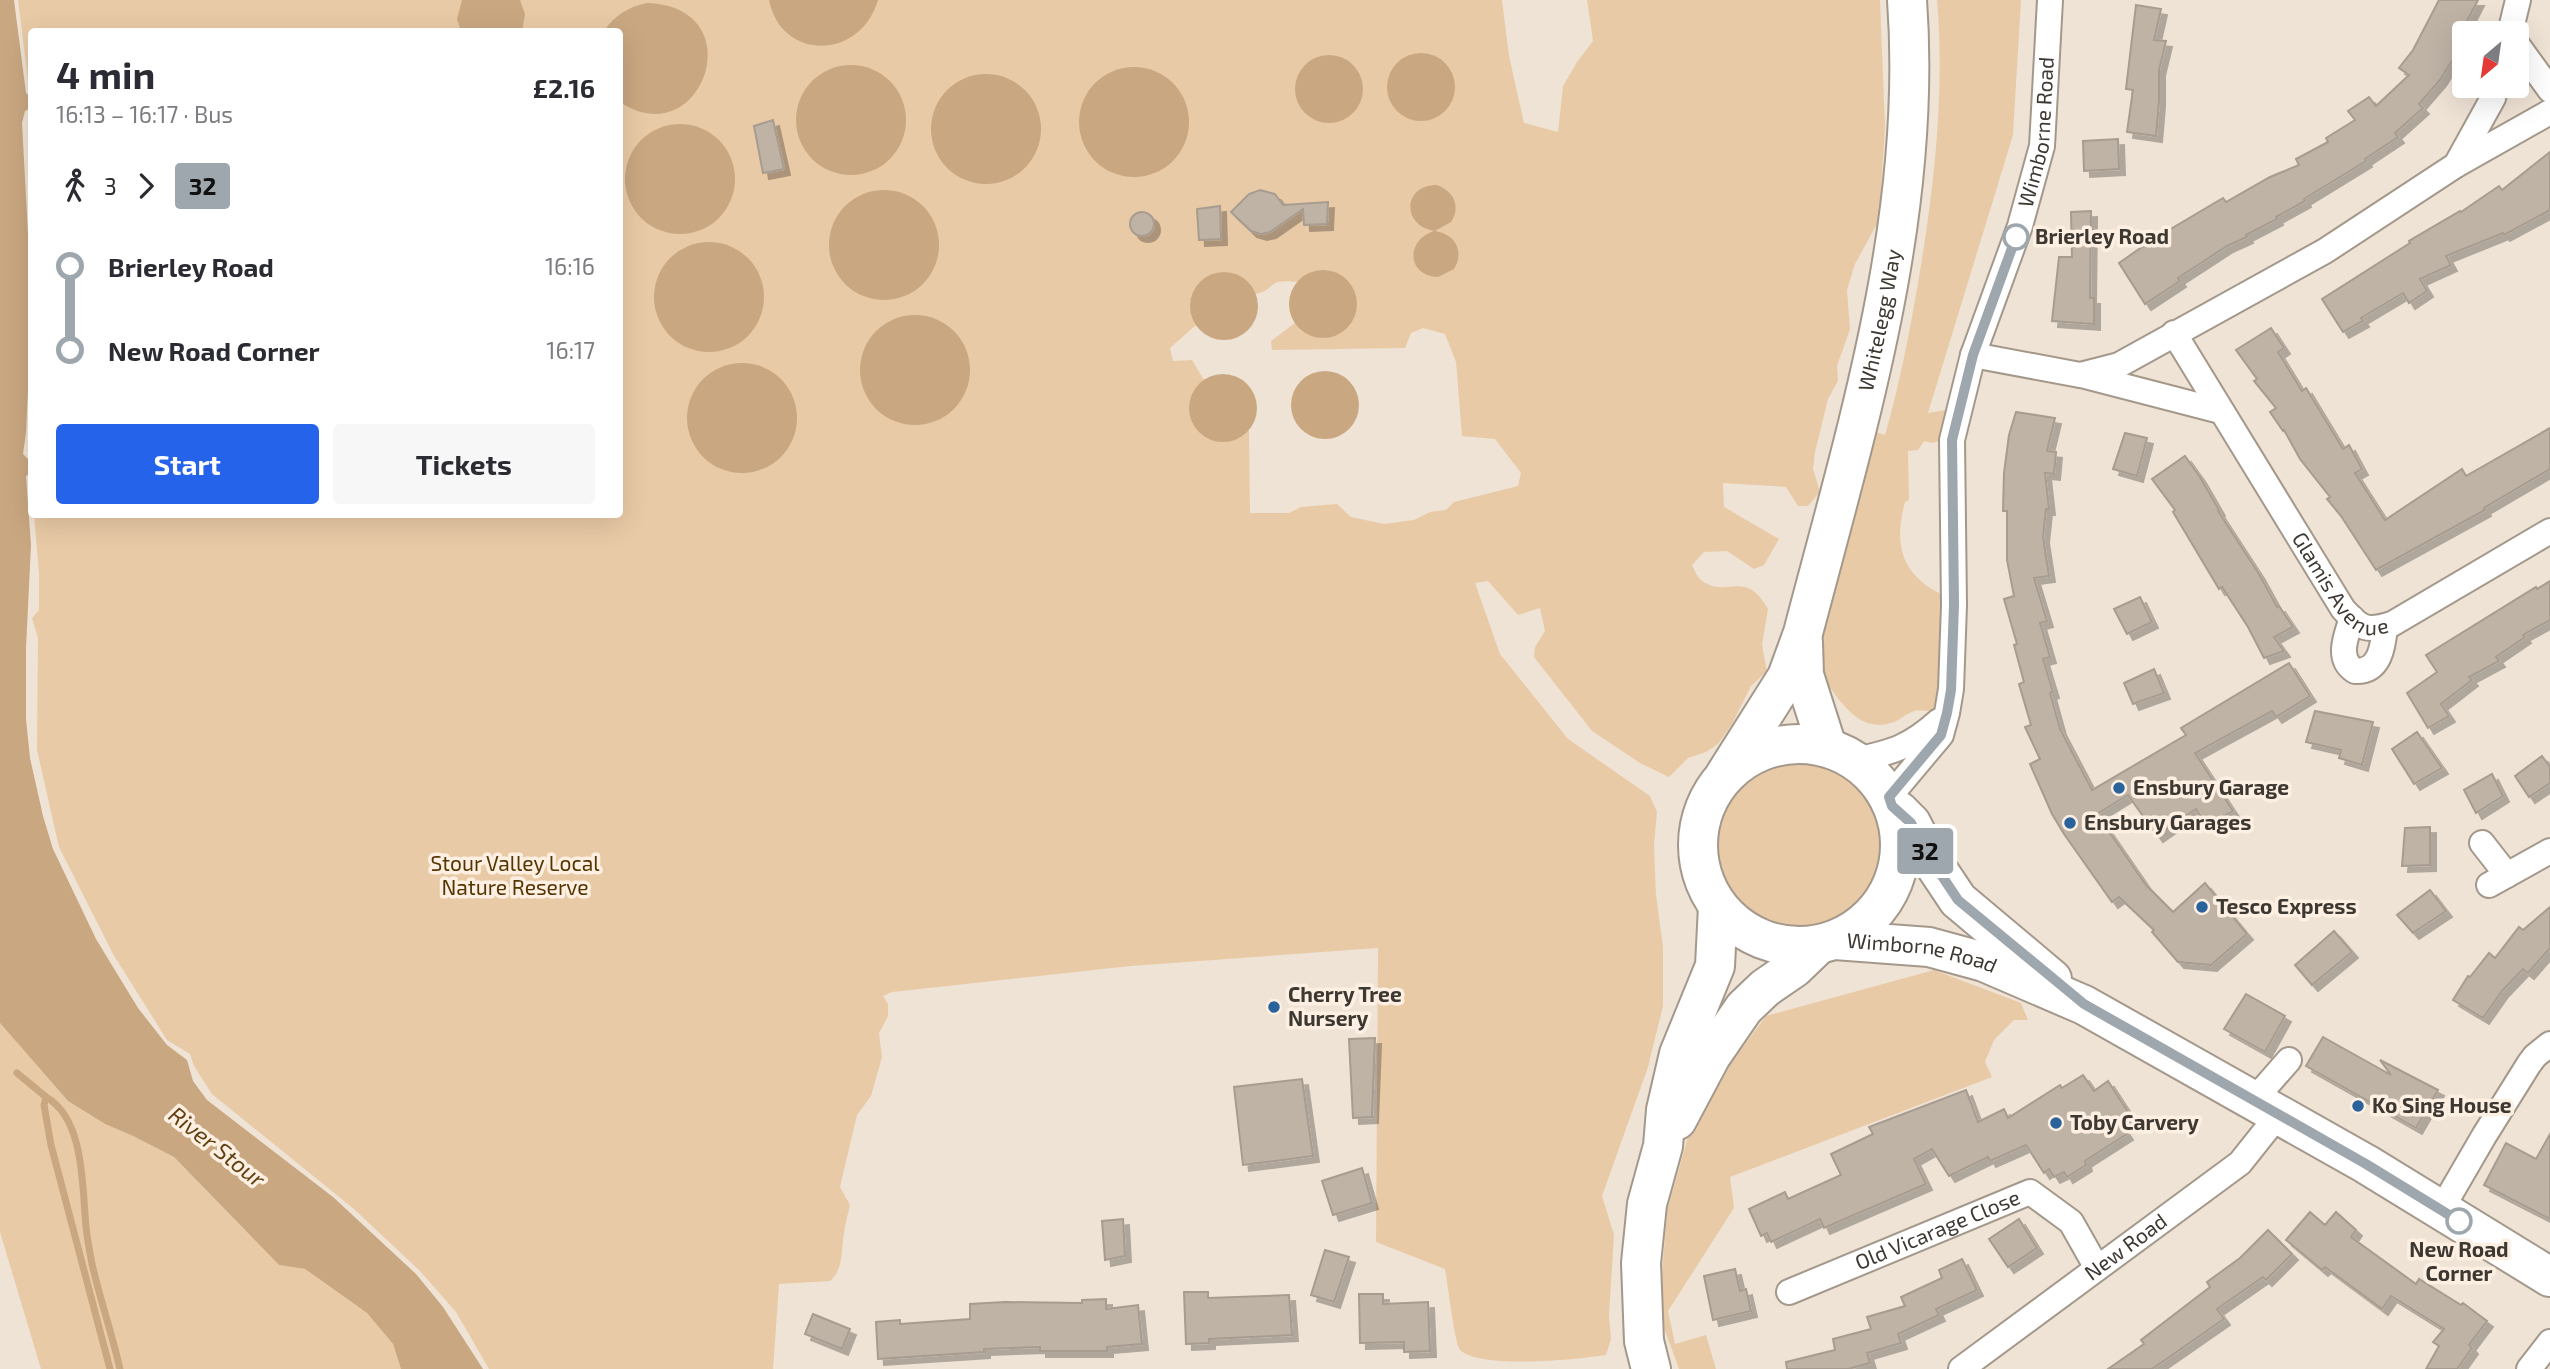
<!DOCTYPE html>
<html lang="en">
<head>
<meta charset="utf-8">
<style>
	body { margin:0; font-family:"Exo 2",sans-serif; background:#f7f7f7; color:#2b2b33; height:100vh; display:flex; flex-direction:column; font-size:26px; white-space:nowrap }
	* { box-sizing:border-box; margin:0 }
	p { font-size:23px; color:#7c7c81 }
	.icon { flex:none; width:38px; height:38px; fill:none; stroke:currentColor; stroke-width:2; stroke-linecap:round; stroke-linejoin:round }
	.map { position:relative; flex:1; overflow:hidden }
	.drawer { position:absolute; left:28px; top:28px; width:595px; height:490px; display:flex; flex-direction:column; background:#fff; border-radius:7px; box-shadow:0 7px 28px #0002 }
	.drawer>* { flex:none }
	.badge { padding:0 14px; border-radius:5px; font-size:24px; line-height:46px }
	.needle { width:46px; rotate:209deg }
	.controls { position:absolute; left:2452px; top:21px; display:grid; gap:14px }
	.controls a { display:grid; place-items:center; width:77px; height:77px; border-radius:7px; background:#fff; box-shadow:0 7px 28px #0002; font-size:35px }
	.map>.badge { position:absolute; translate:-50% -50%; box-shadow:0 0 0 4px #fff }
	.legs { display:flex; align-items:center; gap:10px; height:77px; padding:0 28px; font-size:23px }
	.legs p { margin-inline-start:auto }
	.head { display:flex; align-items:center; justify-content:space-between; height:119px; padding:0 28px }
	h1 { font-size:38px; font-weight:700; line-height:52px }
	.cta { display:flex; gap:14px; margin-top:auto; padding:14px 28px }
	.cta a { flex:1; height:80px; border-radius:7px; background:#2563eb; color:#fff; font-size:28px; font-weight:700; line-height:80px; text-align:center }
	.cta a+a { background:#f7f7f7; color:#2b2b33 }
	ul { padding:0 28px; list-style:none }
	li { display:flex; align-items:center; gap:24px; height:84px; font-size:26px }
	li i { display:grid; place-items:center; width:10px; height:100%; margin:0 9px; background:currentColor }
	li i::after { content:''; width:18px; height:18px; margin:-9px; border:5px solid; border-radius:50%; background:#fff }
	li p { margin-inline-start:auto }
	li:first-child i { background:linear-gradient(#0000 50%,currentColor 0) }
	li:last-child i { background:linear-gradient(currentColor 50%,#0000 0) }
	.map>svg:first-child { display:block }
</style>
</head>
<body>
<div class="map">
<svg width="2550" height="1369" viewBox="0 0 2550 1369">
	<defs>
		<filter id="shadow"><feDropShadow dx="6" dy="6" stdDeviation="0" flood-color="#0004"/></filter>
	</defs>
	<rect width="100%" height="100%" fill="#efe3d5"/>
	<g fill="#e9caa6" fill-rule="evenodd">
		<path d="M18 0H1502L1509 56 1524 123 1558 132 1563 86 1577 62 1593 41 1587 0H1880L1885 127 1879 220 1855 264 1847 290 1850 329 1837 366 1838 381 1828 399 1815 452 1813 469 1820 492 1808 506H1798L1786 487 1723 483 1724 507 1779 539 1764 565 1754 569 1727 551 1704 552 1692 565C1694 569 1697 577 1701 580 1726 600 1745 567 1768 609L1762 645 1767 671 1751 686 1732 724 1718 744 1706 752 1688 758 1669 777 1640 763 1592 731 1534 657 1535 647 1545 631 1540 608 1518 615 1488 581 1475 583 1500 654 1568 739 1650 796 1657 812 1654 845 1656 895 1663 947V1006L1648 1067 1602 1196 1614 1235 1609 1315 1611 1339 1606 1355C1573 1360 1480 1369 1460 1350 1454 1341 1448 1284 1445 1269L1376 1242 1378 948 1130 966 892 992 883 996 888 1004V1016L879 1033 882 1057 871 1096 857 1115 840 1187 850 1205C848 1214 845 1224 844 1233 841 1250 844 1269 830 1281L779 1284 773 1369H489L456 1312 420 1271 354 1209 212 1094 194 1066 190 1054 167 1040 113 954 59 847 37 750 38 638 32 618 39 610V573L34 515 620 514V32H32L31 92 29 89ZM1319 271 1350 285 1356 301 1325 338 1308 334 1295 323 1271 341 1272 350 1405 348 1411 333 1423 328 1445 334 1456 362 1462 436 1495 439 1521 473 1518 486 1454 502 1446 510 1430 512 1414 520 1384 524 1351 517 1337 504 1301 507 1289 513H1250L1249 430 1242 436 1201 433C1187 417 1187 395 1204 380L1192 360 1173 361 1170 348 1196 325C1190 310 1190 297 1199 284L1229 273 1246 280 1256 294C1278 289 1265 278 1297 282L1311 272Z"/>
		<path d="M1937 0H2021L2013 135 1928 413 1946 410 1950 415 1941 440 1933 443 1924 441 1918 450 1908 451 1909 500 1905 502C1893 546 1902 576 1945 596L1948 692 1936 711C1929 712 1919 709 1914 711 1907 713 1901 719 1894 722 1865 733 1847 711 1831 689L1820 691 1816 674 1825 614 1876 432 1885 435C1900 383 1909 335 1918 283 1934 189 1945 95 1937 0Z"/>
		<circle cx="1801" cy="846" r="84"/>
		<polygon points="1934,970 2021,1003 2028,1020 2014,1020 1994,1040 1985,1062 1992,1077 1730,1177 1734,1208 1668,1311 1675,1344 1706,1335 1716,1369 1679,1369 1659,1314 1667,1211 1695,1112 1766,1016"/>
		<polygon points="0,1023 68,1101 105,1124 133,1136 174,1157 279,1265 305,1269 367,1313 393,1344 401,1369 41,1369 0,1232"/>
	</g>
	<g fill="#c9a781">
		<polygon points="0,0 14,0 26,93 31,97 31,108 25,111 22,123 32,307 26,433 23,454 32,463 31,473 26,476 31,545 26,648 26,719 30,758 43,816 53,849 96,939 138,1008 167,1045 187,1060 193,1081 207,1100 333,1197 416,1274 443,1307 483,1369 401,1369 393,1344 367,1313 305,1269 279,1265 174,1157 133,1136 105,1124 68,1101 0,1023"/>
		<polygon points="462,0 520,0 525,14 522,31 461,31 457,19"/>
		<path d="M769 0H878C860 61 781 61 769 0Z"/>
		<path d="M647 3C755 6 702 157 620 102V32L604 31C615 15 628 7 647 3Z"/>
		<circle cx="1421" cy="87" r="34"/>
		<circle cx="1329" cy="89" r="34"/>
		<circle cx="851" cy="120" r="55"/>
		<circle cx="1134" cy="122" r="55"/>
		<circle cx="986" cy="129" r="55"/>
		<circle cx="680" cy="179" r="55"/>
		<path d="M1437 185C1454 191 1461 207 1451 222L1435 231C1455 234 1465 251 1454 269L1438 277C1407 276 1405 240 1434 231 1401 225 1403 185 1437 185Z"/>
		<circle cx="884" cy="245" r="55"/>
		<circle cx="709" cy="297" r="55"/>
		<circle cx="1323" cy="304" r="34"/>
		<circle cx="1224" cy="306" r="34"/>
		<circle cx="915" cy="370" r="55"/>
		<circle cx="742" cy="418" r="55"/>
		<circle cx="1325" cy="405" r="34"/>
		<circle cx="1223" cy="408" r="34"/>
	</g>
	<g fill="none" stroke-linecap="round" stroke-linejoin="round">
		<g stroke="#c9a781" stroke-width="7">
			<polyline points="17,1073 46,1097 44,1105 51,1145 110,1369"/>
			<path d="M46 1097C85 1119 82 1188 86 1226 87 1239 90 1252 92 1264 100 1299 112 1334 120 1369"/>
		</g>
	</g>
	<g fill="#bfb3a6" stroke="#a79c8f" stroke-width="2" filter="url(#shadow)">
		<polygon points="2439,0 2478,0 2464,27 2464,42 2440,80 2419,104 2423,108 2395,133 2398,137 2365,159 2366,161 2304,199 2305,201 2276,217 2277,219 2246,235 2247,237 2227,246 2178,278 2180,281 2145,304 2119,263 2152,240 2223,198 2226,202 2270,177 2299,165 2296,159 2328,142 2326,138 2355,120 2348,111 2369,97 2376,106 2409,75 2399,68 2413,50"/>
		<polygon points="2136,5 2161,9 2154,40 2166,41 2159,70 2159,101 2156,136 2127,132 2133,90 2126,89"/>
		<polygon points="773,120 784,169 763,173 754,126"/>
		<polygon points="2118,139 2119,169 2084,171 2083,141"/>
		<polygon points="2550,152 2550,210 2504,235 2503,233 2446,256 2451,265 2420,279 2427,291 2409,303 2403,293 2361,318 2363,321 2343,332 2322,299 2410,243 2409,241 2460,211 2461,212 2499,186 2502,190"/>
		<polygon points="1260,190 1275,194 1283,205 1328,202 1327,224 1304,225 1303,209 1270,232 1261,234 1251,231 1231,212 1249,194"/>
		<polygon points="1220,206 1221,239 1199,240 1197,209"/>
		<polygon points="2091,211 2090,298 2094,298 2094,324 2052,321 2059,257 2072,257 2071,212"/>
		<circle cx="1142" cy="224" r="12"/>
		<polygon points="2271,328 2284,348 2278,352 2302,391 2306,388 2343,449 2349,445 2362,469 2355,473 2385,520 2462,469 2466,476 2550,428 2550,469 2484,508 2485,510 2376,570 2341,516 2327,499 2330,497 2300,459 2284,430 2283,431 2270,412 2276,408 2254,381 2257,379 2236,350"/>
		<polygon points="2016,412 2055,418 2047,451 2056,452 2054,474 2045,473 2049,509 2046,509 2043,537 2049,576 2034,578 2047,621 2040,623 2050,657 2043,659 2053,692 2050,693 2060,729 2092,790 2186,735 2181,728 2289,663 2310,696 2276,717 2272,711 2195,753 2233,811 2206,826 2196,809 2157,836 2128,795 2097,814 2146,885 2173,912 2205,883 2247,934 2211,965 2178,962 2152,932 2154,930 2119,897 2112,902 2064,834 2052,814 2030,764 2040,759 2025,727 2031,725 2019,684 2024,682 2014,645 2017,644 2004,599 2014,596 2007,560 2007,511 2003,511 2004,473 2009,435"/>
		<polygon points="2125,433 2147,438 2137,476 2113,469"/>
		<polygon points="2185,456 2200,477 2219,510 2218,511 2259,574 2277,607 2279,606 2293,627 2274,637 2284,651 2264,658 2248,627 2222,587 2219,589 2173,512 2175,510 2152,479"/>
		<polygon points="2550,581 2550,620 2523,635 2525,637 2496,657 2499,661 2469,677 2472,680 2441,704 2449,716 2428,728 2407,693 2437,672 2426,655 2536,587 2537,589"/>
		<polygon points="2140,597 2152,622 2127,634 2114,609"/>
		<polygon points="2154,669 2164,693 2133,704 2124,683"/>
		<polygon points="2315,711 2373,722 2362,765 2339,758 2341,750 2306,742"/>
		<polygon points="2417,732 2442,768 2414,784 2392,749"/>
		<polygon points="2542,756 2550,767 2550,783 2529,797 2515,776"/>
		<polygon points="2492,774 2503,796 2476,813 2464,790"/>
		<polygon points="2430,827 2430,865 2402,866 2405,828"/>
		<polygon points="2430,890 2446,911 2413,933 2397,915"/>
		<polygon points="2550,907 2550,948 2528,973 2523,969 2502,991 2483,1018 2453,1000 2468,976 2470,977 2489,953 2495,958 2519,927 2523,930"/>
		<polygon points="2334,931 2352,952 2312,985 2295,965"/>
		<polygon points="2246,994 2285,1016 2265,1052 2224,1029"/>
		<polygon points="2323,1037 2391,1075 2380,1060 2438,1090 2416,1128 2306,1066"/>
		<polygon points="1375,1038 1372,1117 1353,1118 1349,1039"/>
		<polygon points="2083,1075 2094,1091 2108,1081 2132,1118 2121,1125 2127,1134 2085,1161 2086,1165 2067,1177 2064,1172 2054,1177 2049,1169 2044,1173 2026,1145 1990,1161 1988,1157 1949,1176 1932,1149 1914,1159 1926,1184 1824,1228 1820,1219 1771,1242 1767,1233 1761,1236 1749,1209 1785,1192 1788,1199 1841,1175 1831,1154 1873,1134 1869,1127 1966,1090 1978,1122 2004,1109 2008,1118 2060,1085 2062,1088"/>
		<polygon points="1302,1079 1313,1156 1243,1165 1234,1087"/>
		<polygon points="2550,1134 2550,1219 2484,1185 2506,1143 2536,1159"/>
		<polygon points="1362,1168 1372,1203 1333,1215 1322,1181"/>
		<polygon points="2310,1212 2325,1225 2336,1212 2356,1230 2351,1237 2416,1284 2419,1279 2461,1305 2463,1303 2487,1321 2469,1345 2472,1348 2457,1369 2426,1369 2439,1346 2433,1342 2444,1329 2391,1296 2382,1309 2325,1267 2322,1270 2286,1240"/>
		<polygon points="1123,1219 1125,1256 1105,1260 1102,1221"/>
		<polygon points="2019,1219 2037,1248 2008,1267 1989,1239"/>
		<polygon points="2268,1230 2292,1254 2266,1280 2263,1277 2217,1309 2224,1319 2152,1369 2108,1369 2144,1344 2141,1340 2210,1287 2207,1282 2240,1258"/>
		<polygon points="1325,1250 1349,1257 1334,1302 1311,1295"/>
		<polygon points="1962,1259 1977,1290 1936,1309 1939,1315 1898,1334 1901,1343 1867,1353 1870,1363 1848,1369 1787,1369 1786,1362 1835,1350 1833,1339 1871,1329 1867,1317 1905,1306 1901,1297 1942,1278 1939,1270"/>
		<polygon points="1735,1269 1740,1291 1746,1289 1751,1311 1713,1320 1704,1276"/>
		<polygon points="1184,1292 1208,1292 1208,1298 1289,1295 1292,1335 1209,1339 1209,1343 1186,1344"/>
		<polygon points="1359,1294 1383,1294 1383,1304 1428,1302 1430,1351 1404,1352 1404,1342 1360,1343"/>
		<polygon points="1106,1299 1106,1309 1138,1305 1142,1344 1107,1347 1107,1351 1040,1351 1040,1347 984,1349 984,1352 878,1359 876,1322 900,1320 900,1324 970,1319 970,1304 1005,1302 1082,1303 1082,1300"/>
		<polygon points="813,1314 850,1329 842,1349 805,1334"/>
	</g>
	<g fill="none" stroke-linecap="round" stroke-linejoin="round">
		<g stroke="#a4988b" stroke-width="28">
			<g id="minor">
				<polyline points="2510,33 2518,0"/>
				<polyline points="2516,43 2550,90"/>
				<polyline points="2456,165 2550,112"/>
				<path id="s1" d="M2174 333 2343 609C2361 629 2366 632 2392 624L2550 531"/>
				<polyline points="1973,355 2080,375 2119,365 2325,251 2456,165 2493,98 2496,86"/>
				<polyline points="2081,375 2220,411"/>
				<path d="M2352 618C2346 636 2336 659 2355 671 2380 672 2383 647 2385 627"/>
				<path d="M1856 760C1893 752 1910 747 1939 721"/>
				<path id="s2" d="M1889 797 1941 735 1947 713 1951 689 1954 605 1952 440 1973 355 2020 226 2042 146 2050 0"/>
				<polyline points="2482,843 2507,875"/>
				<polyline points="2489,885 2550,851"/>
				<polyline points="2254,1100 2289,1060"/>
				<polyline points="2441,1210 2484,1136 2529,1064 2535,1056 2550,1044"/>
				<path id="s3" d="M1789 1292 2030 1192 2071 1222 2097 1268"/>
				<path id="s4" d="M1961 1369 2240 1163 2279 1114"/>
				<polyline points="2529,1369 2550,1342"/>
			</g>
		</g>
		<g stroke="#a4988b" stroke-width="42">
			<g id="primary">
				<polyline points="1803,642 1804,675 1827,747"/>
				<circle cx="1799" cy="845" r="101"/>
				<path id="s5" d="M1725 775 1787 677 1803 633C1857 427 1923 216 1907 0"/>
				<polyline points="1899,811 1911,823 1926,852 1958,900 2052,979"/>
				<path id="s6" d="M1835 940 1929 947 1984 962 2084 1005 2366 1164 2550 1277"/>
				<polyline points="1677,1120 1711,1056 1744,1008 1765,988 1794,968 1818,945"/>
				<polyline points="1651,1369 1644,1341 1641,1263 1647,1204 1663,1146 1666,1110 1679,1054 1715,966 1718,906"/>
			</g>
		</g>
		<use href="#minor" stroke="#fff" stroke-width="24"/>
		<use href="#primary" stroke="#fff" stroke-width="38"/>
	</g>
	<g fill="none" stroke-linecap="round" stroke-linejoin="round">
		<g stroke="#fff" stroke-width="16">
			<polyline id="line-1" points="2016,237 1973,355 1952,440 1954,605 1951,690 1947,713 1941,735 1889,797 1892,806 1911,823 1926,852 1958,900 2084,1004 2366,1164 2459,1221"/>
		</g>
		<use href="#line-1" stroke="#9ea7ad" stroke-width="10"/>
	</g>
	<g fill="#fff" stroke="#9ea7ad" stroke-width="3.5">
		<circle cx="2016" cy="237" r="12"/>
		<circle cx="2459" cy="1221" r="12"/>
	</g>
	<g fill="#2a639b" stroke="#fdf0e2" stroke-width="2.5">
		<circle cx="2119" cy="788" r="7"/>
		<circle cx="2070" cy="823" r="7"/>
		<circle cx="2202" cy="907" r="7"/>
		<circle cx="1274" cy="1007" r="7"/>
		<circle cx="2358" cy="1106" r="7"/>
		<circle cx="2056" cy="1123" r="7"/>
	</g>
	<g text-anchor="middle" stroke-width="7" stroke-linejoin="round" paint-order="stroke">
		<g font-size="21" fill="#3d3832" stroke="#fdf0e2">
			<text dy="7" stroke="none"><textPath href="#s2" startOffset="698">Wimborne Road</textPath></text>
			<text dy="7" stroke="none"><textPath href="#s5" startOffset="485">Whitelegg Way</textPath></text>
			<text dy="7" stroke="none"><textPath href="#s1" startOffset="306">Glamis Avenue</textPath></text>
			<text dy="7" stroke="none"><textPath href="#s6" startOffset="88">Wimborne Road</textPath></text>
			<text dy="7" stroke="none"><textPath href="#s3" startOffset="161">Old Vicarage Close</textPath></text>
			<text dy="7" stroke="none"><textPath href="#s4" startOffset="205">New Road</textPath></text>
		</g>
		<g font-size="21" font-weight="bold" fill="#3d3832" stroke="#fdf0e2" text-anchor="start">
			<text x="2035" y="244">Brierley Road</text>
			<text x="2459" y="1257" text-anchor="middle">New Road<tspan x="2459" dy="24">Corner</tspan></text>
		</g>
		<g font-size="21" font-weight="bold" fill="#3d3832" stroke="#fdf0e2" text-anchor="start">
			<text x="2133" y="795">Ensbury Garage</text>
			<text x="2084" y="830">Ensbury Garages</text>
			<text x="2216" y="914">Tesco Express</text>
			<text x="1288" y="1002">Cherry Tree<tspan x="1288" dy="24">Nursery</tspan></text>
			<text x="2372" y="1113">Ko Sing House</text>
			<text x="2070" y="1130">Toby Carvery</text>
		</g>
		<g font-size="21" fill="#553401" stroke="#fdf0e2">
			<text x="515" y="871">Stour Valley Local<tspan x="515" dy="24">Nature Reserve</tspan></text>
		</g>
		<g font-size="23" font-style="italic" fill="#613f10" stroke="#fdf0e2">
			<text transform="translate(217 1147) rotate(38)" y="8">River Stour</text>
		</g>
	</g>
</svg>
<div class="controls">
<a><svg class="needle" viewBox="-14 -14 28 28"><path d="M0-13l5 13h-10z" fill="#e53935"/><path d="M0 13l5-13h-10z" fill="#7c7c81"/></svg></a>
</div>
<b class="badge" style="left:1925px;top:851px;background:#9ea7ad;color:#111">32</b>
<section class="drawer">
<div class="head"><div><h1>4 min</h1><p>16:13 – 16:17 · Bus</p></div><b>£2.16</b></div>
<div class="legs"><svg class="icon" aria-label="walk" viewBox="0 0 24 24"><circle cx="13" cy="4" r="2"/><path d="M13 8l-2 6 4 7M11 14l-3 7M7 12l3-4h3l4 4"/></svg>3<svg class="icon" aria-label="forward" viewBox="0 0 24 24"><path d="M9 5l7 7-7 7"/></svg><b class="badge" style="background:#9ea7ad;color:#111">32</b></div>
<ul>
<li><i style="color:#9ea7ad"></i><b>Brierley Road</b><p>16:16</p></li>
<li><i style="color:#9ea7ad"></i><b>New Road Corner</b><p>16:17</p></li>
</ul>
<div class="cta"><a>Start</a><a>Tickets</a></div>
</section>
</div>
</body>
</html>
